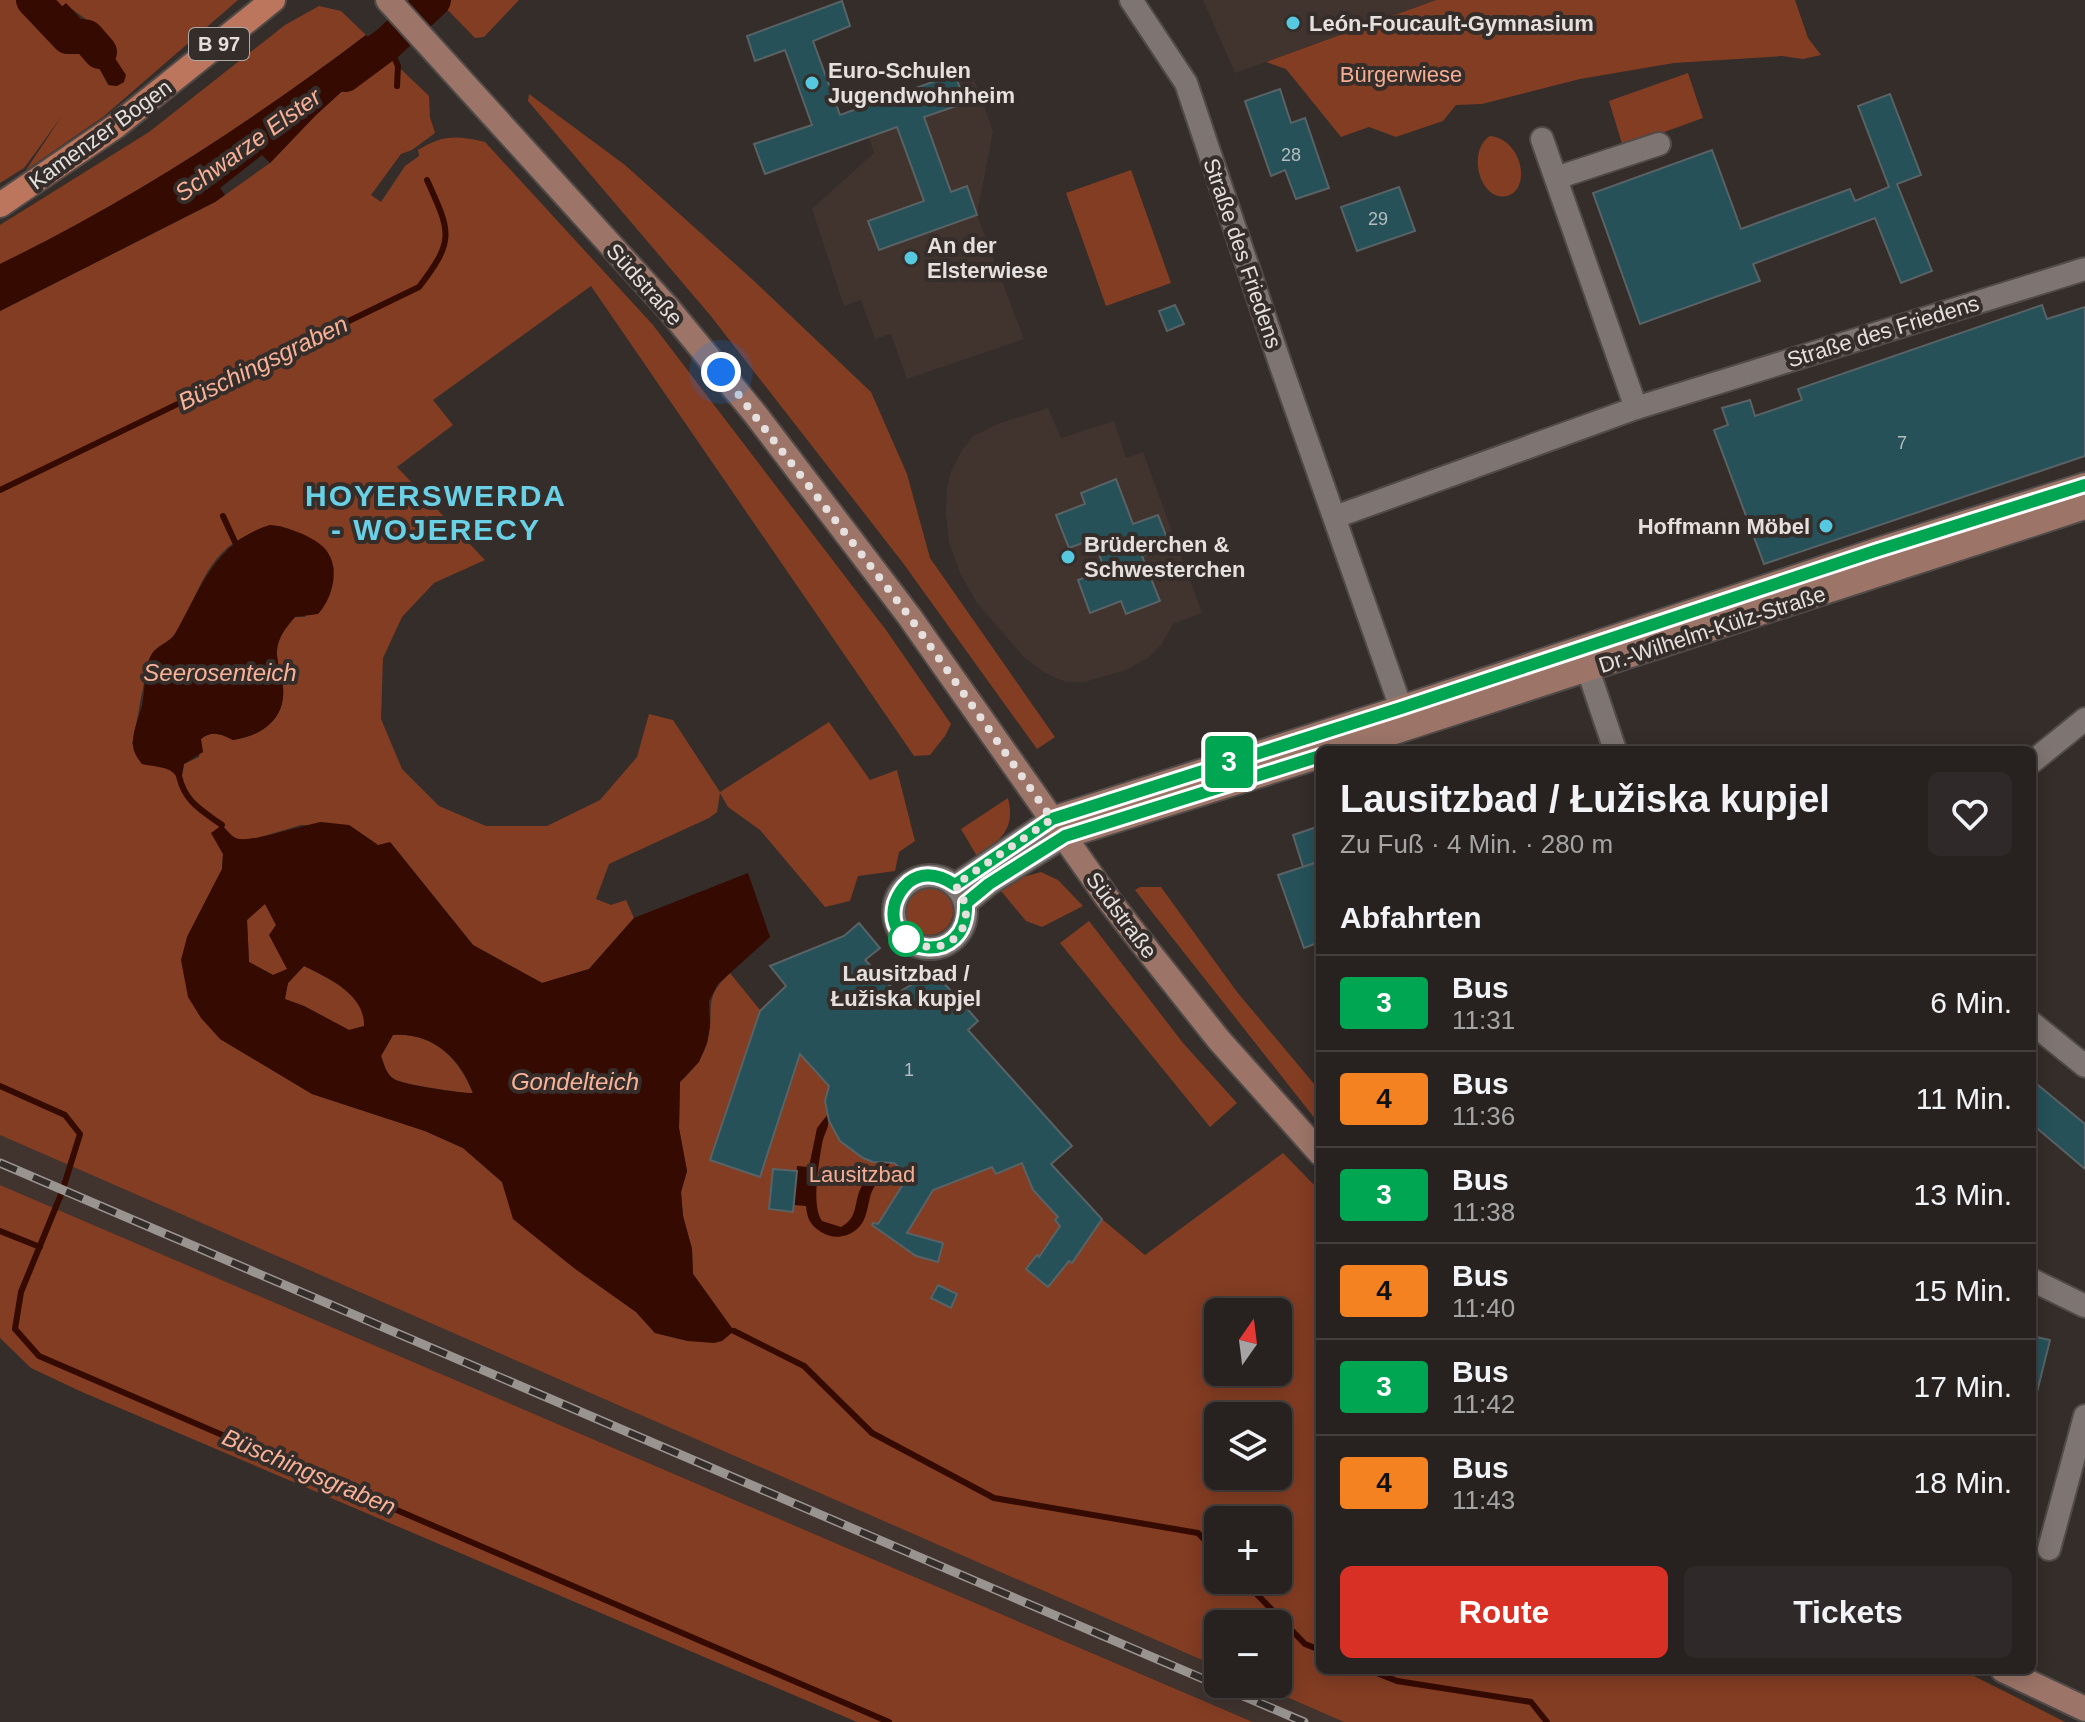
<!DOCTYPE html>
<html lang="de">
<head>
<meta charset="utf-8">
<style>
	body { margin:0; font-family:Helvetica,sans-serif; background:#2f2a29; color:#f1f3f6; height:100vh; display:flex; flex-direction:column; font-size:30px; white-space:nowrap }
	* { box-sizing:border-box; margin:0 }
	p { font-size:26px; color:#a4a4a5 }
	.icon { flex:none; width:44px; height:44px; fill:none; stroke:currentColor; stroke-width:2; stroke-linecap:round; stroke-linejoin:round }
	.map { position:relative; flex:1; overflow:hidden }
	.details { position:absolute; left:1316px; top:746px; width:720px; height:928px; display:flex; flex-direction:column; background:#272220; border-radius:12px; box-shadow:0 4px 20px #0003,0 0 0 2px #433f3e }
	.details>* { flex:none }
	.badge { padding:0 16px; border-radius:6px; font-size:28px; line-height:52px }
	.needle { width:52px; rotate:14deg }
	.fabs { position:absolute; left:1204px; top:1298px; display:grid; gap:16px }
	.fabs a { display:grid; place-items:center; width:88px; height:88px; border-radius:12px; background:#272220; box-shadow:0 4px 20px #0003,0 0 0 2px #433f3e; font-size:40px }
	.you { position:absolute; width:40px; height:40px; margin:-20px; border:6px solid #fff; border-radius:50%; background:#1a73e8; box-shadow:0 0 0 12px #1a73e833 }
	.map>.badge { position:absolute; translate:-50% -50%; box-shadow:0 0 0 4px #fff }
	h2 { padding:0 24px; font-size:30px; line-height:72px }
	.round { display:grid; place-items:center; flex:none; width:84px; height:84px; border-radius:12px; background:#2f2a29 }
	.head { display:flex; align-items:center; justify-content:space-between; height:136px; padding:0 24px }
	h1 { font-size:38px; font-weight:700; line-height:60px }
	.primary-button { display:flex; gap:16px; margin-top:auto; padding:16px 24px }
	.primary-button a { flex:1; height:92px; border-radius:12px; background:#d93025; color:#fff; font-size:32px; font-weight:700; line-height:92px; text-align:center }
	.primary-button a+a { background:#2f2a29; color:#f1f3f6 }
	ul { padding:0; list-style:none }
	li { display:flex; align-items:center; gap:24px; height:96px; padding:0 24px; border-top:2px solid #433f3e }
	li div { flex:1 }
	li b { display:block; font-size:30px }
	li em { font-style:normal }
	li .badge { min-width:88px; font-weight:700; text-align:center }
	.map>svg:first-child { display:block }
</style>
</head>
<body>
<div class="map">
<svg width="2085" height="1722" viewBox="0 0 2085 1722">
	<rect width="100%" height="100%" fill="#342d2a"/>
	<g fill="#41342f">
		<polygon points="1203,0 1436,0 1235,73"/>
		<polygon points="970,68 993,131 977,215 1024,339 907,379 891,334 875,339 861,300 844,306 812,209 874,153 859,108"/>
		<polygon points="1048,408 1061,438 1114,421 1126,458 1143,452 1202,613 1173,624 1162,644 1148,658 1126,670 1085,682 1066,682 1045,673 1023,656 977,603 960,573 949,542 946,513 947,487 951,471 961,452 973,436 998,424"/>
		<polygon points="0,1135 1218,1667 1218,1684 1257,1684 1344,1722 1254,1722 0,1185"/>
	</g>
	<g fill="#833d23" fill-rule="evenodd">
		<polygon points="0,0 31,0 62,31 60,34 65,42 89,50 108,85 117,86 87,20 65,4 54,15 76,19 63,31 34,0 238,0 103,117 26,170 62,116 24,168 0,183"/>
		<polygon points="438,0 519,0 484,37 475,38"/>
		<polygon points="1436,0 1795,0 1808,38 1821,55 1803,59 1782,56 1674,63 1580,79 1482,104 1456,105 1443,121 1396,137 1369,127 1341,137 1286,69 1266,62"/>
		<path d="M319 6 341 11 366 35C251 122 130 201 0 264V225L149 132 285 25Z"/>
		<path d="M384 53 429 96 430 117 435 133 412 150 401 154 371 195 381 202 405 166 419 156 418 150C442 135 456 135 485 142L653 325 886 630 951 724 945 736 930 755 914 756 591 286 433 400 453 425 397 467 485 560 434 583 402 617 383 658 381 719 402 769 439 806 486 826H547L600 800 637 757 649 714 673 720 720 792 829 722 870 780 897 770 915 841 899 852 895 871 858 876 850 901 825 907 760 830 728 807 720 793 717 812 709 818 609 864 596 899 611 905 626 900 634 918 589 969 542 983 473 945 391 843 378 845 349 825H301L247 841 212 834 223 854 222 869 187 937 220 1039 312 1094 425 1131 463 1148 502 1182 514 1219 574 1268 636 1312 655 1333 688 1341 734 1331 693 1274 692 1249 683 1216 681 1192 687 1171 679 1128 680 1082C693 1070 704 1057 708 1039 715 1007 702 999 730 973L760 1010 786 986 770 966 844 936 897 992 934 972 978 1021 968 1031 1072 1146 1051 1164 1102 1219 1145 1255 1283 1153 1320 1191V1670H1962L2065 1722H1344L1257 1684H1278V1624H1218V1667L0 1135V311L215 202 270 163 316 115ZM280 526 308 538 326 550 334 569 305 617H295C287 626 278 637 277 650 276 662 282 675 283 687 286 719 261 736 233 740 221 734 212 730 201 739L199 757 184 764 182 775 175 773 132 744C139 716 142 680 153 654 157 645 169 643 175 634 196 602 204 559 240 539 251 532 267 530 280 526ZM1218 1312H1278V1372H1218ZM1218 1416H1278V1476H1218ZM1218 1520H1278V1580H1218Z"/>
		<polygon points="1688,73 1703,118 1623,147 1609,101"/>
		<polygon points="529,94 625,165 753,280 871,392 907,474 930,558 1055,737 1037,749 903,563 710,315 528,101"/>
		<path d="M1490 136C1522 139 1532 189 1507 196 1480 202 1466 151 1490 136Z"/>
		<polygon points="1131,170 1171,283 1106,306 1066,193"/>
		<path d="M1008 798C1016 830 1000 839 978 858L961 829Z"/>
		<polygon points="1041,872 1058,880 1083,906 1042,927 1026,921 1001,891 1023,877"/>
		<circle cx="929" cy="911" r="24"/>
		<polygon points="1140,887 1161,887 1237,992 1320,1091 1320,1125 1152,912 1135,890"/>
		<polygon points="265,903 276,925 270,935 288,970 273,975 249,962 247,920"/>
		<polygon points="1089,921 1183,1043 1237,1103 1210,1127 1060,943"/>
		<path d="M304 966C328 978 365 994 365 1026L349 1030 304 1006 284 999 288 983Z"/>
		<path d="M393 1035C433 1032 460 1059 473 1094 459 1092 403 1085 394 1079 386 1074 384 1064 381 1056Z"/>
		<polygon points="0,1185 1253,1722 857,1722 82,1392 31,1368 0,1338"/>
	</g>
	<g fill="#350a00" fill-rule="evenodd">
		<polygon points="66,3 81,19 90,20 126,75 124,82 117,86 109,85 89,50 65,46 64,38 60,33 75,19 73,18 64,27 53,15"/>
		<path d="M366 35 384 53 316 115 270 163 262 155 220 188 225 195 215 202 0 311V264C130 201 251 122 366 35Z"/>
		<path d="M270 525C286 526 316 537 326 550 341 569 332 599 318 614L295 617C287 626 278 637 277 650 276 662 282 675 283 687 286 720 261 736 233 740 221 734 212 730 201 739L203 752 184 764 182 775 176 776C170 766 154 767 142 764 137 758 132 750 133 742 133 728 141 714 143 700 146 684 143 666 153 652 160 644 171 642 176 632 201 588 216 541 270 525Z"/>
		<path d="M321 822 349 825 378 845 390 842 473 945 542 983 589 969 634 918 748 873 770 937 718 984 709 1001 710 1026 707 1043 699 1062 680 1082 679 1128 687 1171 681 1192 683 1216 692 1249 693 1274 734 1331 722 1341 714 1343 688 1341 655 1333 636 1312 574 1268 513 1219 502 1182 463 1148 425 1131 312 1094 220 1039 201 1018 188 997 181 960 187 937 222 869 223 854 211 833 222 825C226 829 231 836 236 838 248 844 303 825 321 822ZM265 904 276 925 269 935 287 969 273 975 249 962 247 920ZM304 966C328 978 365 994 364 1026L349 1030 304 1006 285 999 288 983ZM393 1035C432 1032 461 1058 473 1093 460 1093 403 1085 394 1079 386 1074 384 1064 381 1056Z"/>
		<path d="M828 1114C830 1129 825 1130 822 1144 819 1162 811 1206 822 1221L841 1227C857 1218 854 1207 859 1192 863 1181 872 1171 878 1162H891C885 1171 878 1180 873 1189 869 1197 869 1205 866 1214 861 1234 838 1243 821 1232 810 1225 807 1218 806 1206L794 1205 797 1166 809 1167 817 1128Z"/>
	</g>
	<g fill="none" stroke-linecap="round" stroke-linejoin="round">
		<g stroke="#350a00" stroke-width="6">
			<polyline points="388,43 398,66 397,86"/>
			<path d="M0 490 419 287C455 240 451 233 427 180"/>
			<polyline points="223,516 235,542"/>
			<path d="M179 776C185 802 201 810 222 825"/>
			<polyline points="0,1086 65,1115 80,1134 62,1192 21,1292 15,1329 39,1356 889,1722"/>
			<polyline points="0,1231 40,1247"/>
			<polyline points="734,1331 804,1366 872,1433 994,1498 1198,1533 1218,1554"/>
			<polyline points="1243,1580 1305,1644 1320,1650"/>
			<polyline points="1369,1670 1397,1681 1531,1702 1547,1722"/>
		</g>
		<g stroke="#350a00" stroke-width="34">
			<polyline points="33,0 68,37 87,37 100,52"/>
			<polyline points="345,75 388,43 434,0"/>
		</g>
	</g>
	<g fill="#265159" stroke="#596264" stroke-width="2">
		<polygon points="842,1 850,26 813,41 840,115 955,74 965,103 924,117 951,192 967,186 977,215 879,250 868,221 924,201 897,127 765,174 754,144 812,125 785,50 755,61 747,36"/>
		<polygon points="1280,89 1291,123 1305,118 1329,188 1296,199 1285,170 1271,176 1245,101"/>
		<polygon points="1890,94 1921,175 1897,184 1932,271 1901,283 1875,218 1753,264 1760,281 1640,324 1593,193 1712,150 1741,229 1850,189 1855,201 1889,187 1858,106"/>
		<polygon points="1399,187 1415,231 1357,251 1341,207"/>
		<polygon points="1175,305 1184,324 1167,331 1159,311"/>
		<polygon points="2042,305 2047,319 2085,307 2085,456 1764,564 1714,430 1728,425 1722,408 1750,400 1755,416 1802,400 1798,389"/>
		<polygon points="1116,479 1133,524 1158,515 1170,546 1142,556 1160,601 1126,614 1121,601 1090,613 1078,580 1105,570 1093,539 1069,548 1056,515 1085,504 1081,493"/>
		<polygon points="1320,826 1320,861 1303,867 1293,835"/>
		<polygon points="1315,863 1320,876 1320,942 1304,948 1278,875"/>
		<polygon points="859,923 880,948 865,960 897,993 934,972 978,1021 968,1030 1072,1146 1051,1164 1102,1219 1072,1263 1069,1261 1048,1287 1026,1269 1037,1255 1039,1257 1060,1226 1055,1220 1058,1217 1033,1190 1022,1163 996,1174 992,1167 933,1190 907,1233 943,1243 938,1262 916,1256 872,1225 873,1223 878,1224 909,1175 894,1163 873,1162 863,1158 840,1141 829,1121 825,1101 829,1086 800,1054 760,1177 710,1160 760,1011 786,986 770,966 844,936"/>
		<polygon points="2032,1080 2085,1124 2085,1169 2032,1124"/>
		<polygon points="773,1169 797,1171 793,1212 769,1209"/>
		<polygon points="938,1285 957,1294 951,1308 931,1298"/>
		<polygon points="2032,1336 2050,1340 2037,1392 2032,1391"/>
	</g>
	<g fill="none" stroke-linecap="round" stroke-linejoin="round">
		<g stroke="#504a48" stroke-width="26">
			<g id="street">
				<polyline points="1131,0 1186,83 1281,366 1401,708"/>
				<polyline points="1542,139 1636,408"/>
				<polyline points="1556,178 1659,144"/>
				<polyline points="1335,517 1636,408 2085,269"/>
				<polyline points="1582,652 1615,750"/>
				<polyline points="2032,762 2085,719"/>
				<circle cx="930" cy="912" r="36"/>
				<polyline points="955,885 1052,819"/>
				<polyline points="966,903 989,884 1065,836"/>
				<polyline points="2032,1023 2085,1066"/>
				<polyline points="2032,1280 2085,1306"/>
				<polyline points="2049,1549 2085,1416"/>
			</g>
		</g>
		<g stroke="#504a48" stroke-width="28">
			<g id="secondary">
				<polyline points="388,0 668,308 756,415 909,616 1108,899 1153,957 1219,1040 1320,1153"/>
				<polyline points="1339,750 2085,507"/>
				<polyline points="1052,819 1401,708 1875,551 2085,485"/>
				<polyline points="1065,836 1320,756"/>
				<polyline points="2003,1670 2085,1709"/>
			</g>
		</g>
		<g stroke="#504a48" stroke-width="28">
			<polyline id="primary" points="0,205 116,126 273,0"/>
		</g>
		<use href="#street" stroke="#7e7572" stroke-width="22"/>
		<use href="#secondary" stroke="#9c7568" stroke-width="24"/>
		<use href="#primary" stroke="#bb765d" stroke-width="24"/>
		<g stroke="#9a9491" stroke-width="9">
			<polyline id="rail" points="0,1163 1304,1722"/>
		</g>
		<use href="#rail" stroke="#342d2a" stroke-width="6" stroke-dasharray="18" stroke-linecap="butt"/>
	</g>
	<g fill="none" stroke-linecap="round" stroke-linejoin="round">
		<g stroke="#fff" stroke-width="18">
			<path id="line" d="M1320 756 1065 836 989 884 966 903C969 970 881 954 895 903 898 894 902 888 909 882 924 871 940 875 955 885L1052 819 1401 708 1875 551 2085 485"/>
		</g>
		<use href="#line" stroke="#00a651" stroke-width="12"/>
		<path stroke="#e5e0de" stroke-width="8" stroke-dasharray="0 14.4" d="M721 372 909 616 1052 819 955 885C986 925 945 964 906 939"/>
	</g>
	<g fill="#56c9e0" stroke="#342d2a" stroke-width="3">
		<circle cx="1293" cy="23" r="8"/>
		<circle cx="812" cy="83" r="8"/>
		<circle cx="911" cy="258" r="8"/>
		<circle cx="1826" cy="526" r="8"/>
		<circle cx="1068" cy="557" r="8"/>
	</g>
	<circle fill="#fff" stroke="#00a651" stroke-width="4" cx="906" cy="939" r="16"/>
	<g text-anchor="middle" stroke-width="8" stroke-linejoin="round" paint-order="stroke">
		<g font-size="18" fill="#b5bcbd">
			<text x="1291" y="161">28</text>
			<text x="1378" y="225">29</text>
			<text x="1902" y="449">7</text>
			<text x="909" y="1076">1</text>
		</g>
		<rect fill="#342d2a" stroke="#b0aaa8" stroke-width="2" x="189" y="28" width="60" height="32" rx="6"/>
		<g font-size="20" font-weight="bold" fill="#e5e0de">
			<text x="219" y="51">B 97</text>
		</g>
		<g font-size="22" font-weight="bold" fill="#e5e0de" stroke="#342d2a" text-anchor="start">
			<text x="1309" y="31">León-Foucault-Gymnasium</text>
			<text x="828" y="78">Euro-Schulen<tspan x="828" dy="25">Jugendwohnheim</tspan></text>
			<text x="927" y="253">An der<tspan x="927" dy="25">Elsterwiese</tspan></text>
			<text x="1810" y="534" text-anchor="end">Hoffmann Möbel</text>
			<text x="1084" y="552">Brüderchen &amp;<tspan x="1084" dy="25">Schwesterchen</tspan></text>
		</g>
		<g font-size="22" fill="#f5ae94" stroke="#342d2a">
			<text x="1401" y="82">Bürgerwiese</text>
			<text x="862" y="1182">Lausitzbad</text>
		</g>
		<g font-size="22" fill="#e5e0de" stroke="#342d2a">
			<text transform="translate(100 134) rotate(-36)" y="8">Kamenzer Bogen</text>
			<text transform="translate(1243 253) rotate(71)" y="8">Straße des Friedens</text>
			<text transform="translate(645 284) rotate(48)" y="8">Südstraße</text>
			<text transform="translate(1883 331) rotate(-17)" y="8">Straße des Friedens</text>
			<text transform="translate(1712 629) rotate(-18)" y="8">Dr.-Wilhelm-Külz-Straße</text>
			<text transform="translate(1122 915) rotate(53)" y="8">Südstraße</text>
		</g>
		<g font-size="22" font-weight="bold" fill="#e5e0de" stroke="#342d2a">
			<text x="906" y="981">Lausitzbad /<tspan x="906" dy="25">Łužiska kupjel</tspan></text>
		</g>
		<g font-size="24" font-style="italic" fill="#f9b198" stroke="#342d2a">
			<text transform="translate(248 145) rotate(-36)" y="8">Schwarze Elster</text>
			<text transform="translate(263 363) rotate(-26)" y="8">Büschingsgraben</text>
			<text x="220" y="681">Seerosenteich</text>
			<text x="575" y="1090">Gondelteich</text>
			<text transform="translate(309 1472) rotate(23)" y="8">Büschingsgraben</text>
		</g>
		<g font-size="30" font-weight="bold" letter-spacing="2" fill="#69d0e5" stroke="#342d2a">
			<text x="436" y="506">HOYERSWERDA<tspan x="436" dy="34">- WOJERECY</tspan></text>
		</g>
	</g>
</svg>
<div class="fabs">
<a><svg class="needle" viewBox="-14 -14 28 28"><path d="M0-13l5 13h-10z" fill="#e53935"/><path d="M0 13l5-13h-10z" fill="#a4a4a5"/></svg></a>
<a><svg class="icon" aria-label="layers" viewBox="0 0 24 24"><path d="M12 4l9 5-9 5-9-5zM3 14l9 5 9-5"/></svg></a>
<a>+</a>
<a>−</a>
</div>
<div class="you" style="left:721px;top:372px"></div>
<b class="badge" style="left:1229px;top:762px;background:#00a651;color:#fff">3</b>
<section class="details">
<div class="head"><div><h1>Lausitzbad / Łužiska kupjel</h1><p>Zu Fuß · 4 Min. · 280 m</p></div><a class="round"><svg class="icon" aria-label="heart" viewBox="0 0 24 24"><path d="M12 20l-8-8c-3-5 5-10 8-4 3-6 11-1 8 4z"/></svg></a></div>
<h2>Abfahrten</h2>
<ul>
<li><span class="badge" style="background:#00a651;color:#fff">3</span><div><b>Bus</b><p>11:31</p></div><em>6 Min.</em></li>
<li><span class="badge" style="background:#f58220;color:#111">4</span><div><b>Bus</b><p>11:36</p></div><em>11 Min.</em></li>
<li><span class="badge" style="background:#00a651;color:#fff">3</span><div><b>Bus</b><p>11:38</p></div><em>13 Min.</em></li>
<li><span class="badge" style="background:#f58220;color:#111">4</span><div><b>Bus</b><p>11:40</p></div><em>15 Min.</em></li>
<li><span class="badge" style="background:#00a651;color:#fff">3</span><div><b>Bus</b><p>11:42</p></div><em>17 Min.</em></li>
<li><span class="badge" style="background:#f58220;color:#111">4</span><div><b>Bus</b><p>11:43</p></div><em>18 Min.</em></li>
</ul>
<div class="primary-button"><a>Route</a><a>Tickets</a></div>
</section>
</div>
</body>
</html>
